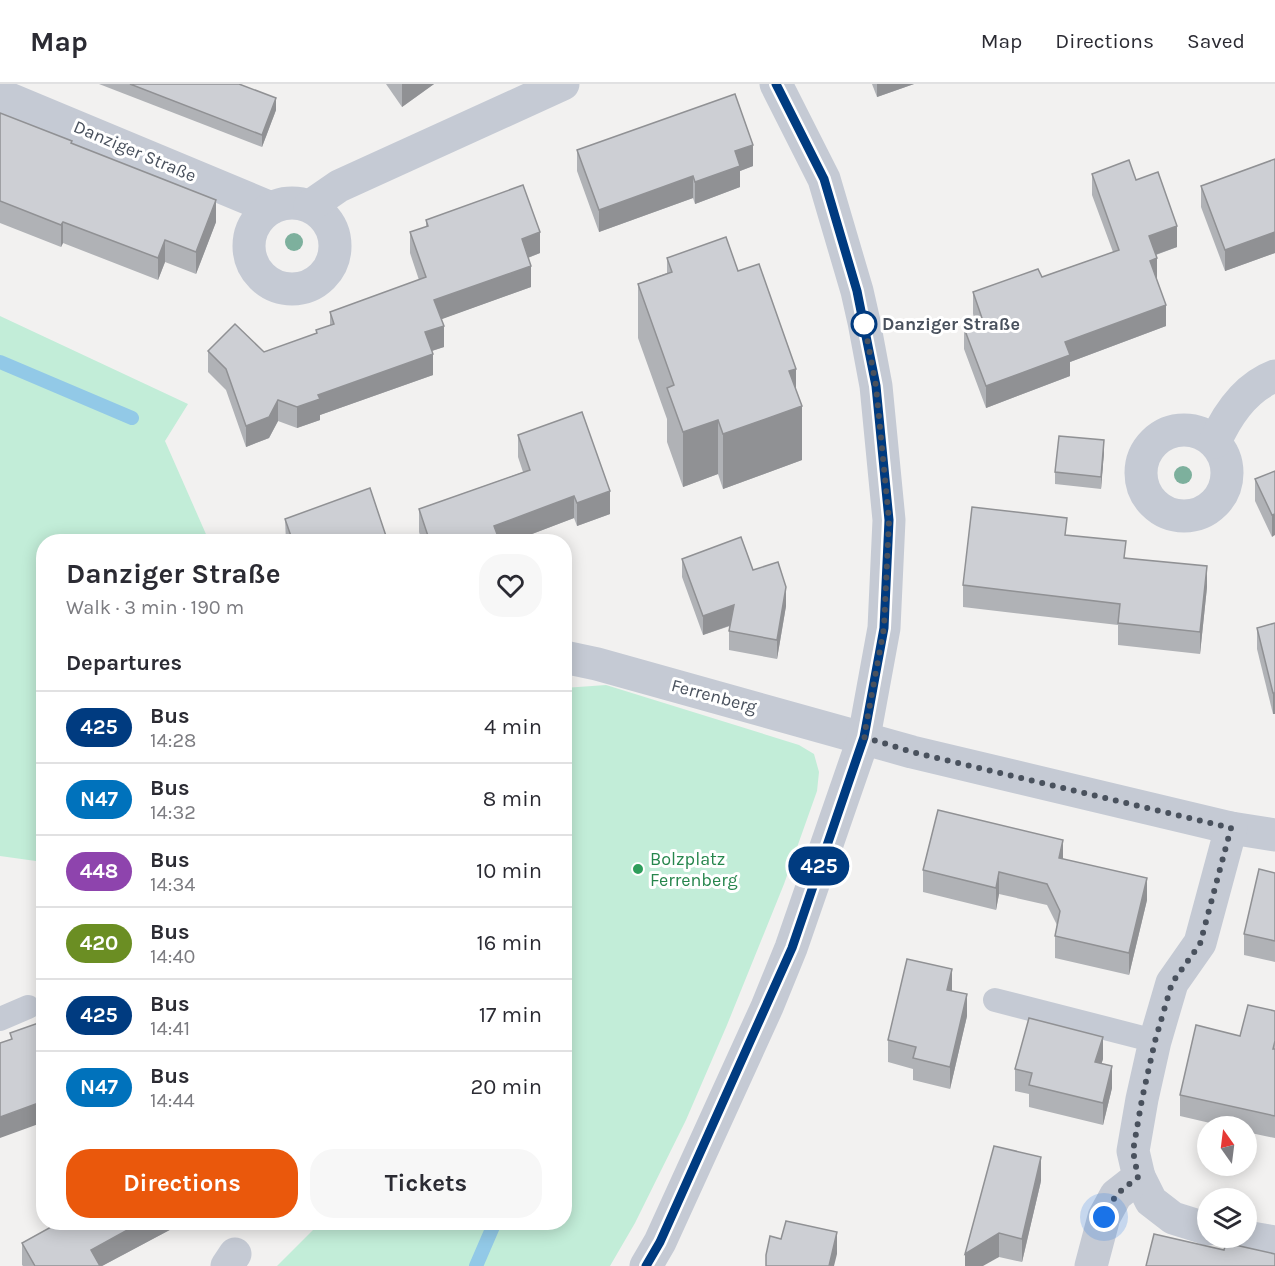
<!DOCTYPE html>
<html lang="en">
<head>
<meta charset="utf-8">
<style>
	body { margin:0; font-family:Karla,sans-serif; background:#f7f7f7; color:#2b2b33; height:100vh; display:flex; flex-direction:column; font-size:22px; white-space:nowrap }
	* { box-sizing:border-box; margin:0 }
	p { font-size:20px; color:#7c7c81 }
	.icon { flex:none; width:33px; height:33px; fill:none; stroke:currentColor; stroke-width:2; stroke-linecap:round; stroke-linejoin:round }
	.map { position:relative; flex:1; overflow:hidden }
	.panel { position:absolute; left:36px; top:450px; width:536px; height:696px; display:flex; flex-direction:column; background:#fff; border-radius:24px; box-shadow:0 3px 15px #0003 }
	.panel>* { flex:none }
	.badge { padding:0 12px; border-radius:20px; font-size:21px; line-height:39px }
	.needle { width:39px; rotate:346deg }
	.controls { position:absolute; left:1197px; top:1032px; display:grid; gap:12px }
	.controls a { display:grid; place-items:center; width:60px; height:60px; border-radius:50%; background:#fff; box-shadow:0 3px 15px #0003; font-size:30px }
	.you { position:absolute; width:30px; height:30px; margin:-15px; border:4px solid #fff; border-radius:50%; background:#1a73e8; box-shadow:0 0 0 9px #1a73e833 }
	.map>.badge { position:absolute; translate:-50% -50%; box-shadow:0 0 0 3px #fff }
	h2 { padding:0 30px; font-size:22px; line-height:54px }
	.round { display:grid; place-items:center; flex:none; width:63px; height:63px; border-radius:24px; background:#f7f7f7 }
	.summary { display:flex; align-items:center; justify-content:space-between; height:102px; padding:0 30px }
	h1 { font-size:28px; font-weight:700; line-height:45px }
	.action { display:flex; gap:12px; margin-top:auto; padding:12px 30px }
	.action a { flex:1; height:69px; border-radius:24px; background:#ea580c; color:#fff; font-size:24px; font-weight:700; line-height:69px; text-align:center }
	.action a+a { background:#f7f7f7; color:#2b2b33 }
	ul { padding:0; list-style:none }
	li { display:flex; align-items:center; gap:18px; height:72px; padding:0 30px; border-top:2px solid #e1e1e2 }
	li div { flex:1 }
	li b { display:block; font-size:22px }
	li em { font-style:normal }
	li .badge { min-width:66px; font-weight:700; text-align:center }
	header { display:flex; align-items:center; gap:36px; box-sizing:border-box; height:84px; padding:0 30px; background:#fff; border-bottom:2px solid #e1e1e2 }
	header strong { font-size:28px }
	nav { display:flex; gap:33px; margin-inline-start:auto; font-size:21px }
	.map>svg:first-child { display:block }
</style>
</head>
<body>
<header>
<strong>Map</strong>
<nav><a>Map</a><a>Directions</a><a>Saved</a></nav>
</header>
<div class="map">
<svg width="1275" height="1182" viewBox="0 0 1275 1182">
	<rect width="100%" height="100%" fill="#f2f1f0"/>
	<g fill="#c2edd8">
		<polygon points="0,232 188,320 165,357 209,457 44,458 43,778 0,772"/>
		<polygon points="606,601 799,661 814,670 819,688 817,707 784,800 727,941 686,1036 635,1139 610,1182 277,1182 320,1139 564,1138 564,604"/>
	</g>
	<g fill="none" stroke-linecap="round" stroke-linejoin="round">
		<g stroke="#92c9e7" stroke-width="14">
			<polyline points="0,278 132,334"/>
			<polyline points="476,1182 495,1138"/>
		</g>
		<g stroke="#c5cad4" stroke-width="24">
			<polyline points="995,916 1155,957"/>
			<polyline points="0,935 28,923"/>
		</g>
		<g stroke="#c5cad4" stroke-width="33">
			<polyline points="0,11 271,124"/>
			<circle cx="292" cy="162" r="43"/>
			<polyline points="310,122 339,102 563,0"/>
			<circle cx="1184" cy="389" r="43"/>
			<path d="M1215 358C1227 331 1246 303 1275 292"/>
			<polyline points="564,573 597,580 912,668 1231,744 1275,751"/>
			<polyline points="1139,1093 1151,1117 1173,1134 1208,1145"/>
			<polyline points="1246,1153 1275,1158"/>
			<polyline points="227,1182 235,1170"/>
			<polyline points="646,1182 660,1158 767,923 791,864 864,653 884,544 889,436 876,302 864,238 857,207 824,95 776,0"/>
			<polyline points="1091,1182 1104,1133 1116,1111 1139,1093 1133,1067 1142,1015 1155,957 1172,899 1200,859 1231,744"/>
		</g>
	</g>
	<g fill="#7db09d">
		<circle cx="294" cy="158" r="9"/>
		<circle cx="1183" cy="391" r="9"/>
	</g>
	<g fill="#b0b2b6">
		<polygon points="99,0 239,0 276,26 262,63"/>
		<polygon points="386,0 434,0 402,23"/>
		<polygon points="872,0 914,0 877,13"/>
		<polygon points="0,29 72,59 216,138 196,190 165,178 158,196 63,159 61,163 0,139"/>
		<polygon points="577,66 753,82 740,87 740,103 695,120 693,114 599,148 577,87"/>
		<polygon points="1275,75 1275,169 1225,187 1201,123 1201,102"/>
		<polygon points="1092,90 1136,96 1177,163 1156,171 1157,195 1156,196 1166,242 1070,278 1070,292 986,324 964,265 964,244 976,239 973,230 973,208 1042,193 1113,168 1092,111"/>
		<polygon points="426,136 540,169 528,174 531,203 441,235 444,263 432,267 433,291 320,331 320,336 297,344 278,337 269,354 246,363 226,306 208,288 208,267 264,268 316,250 316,246 330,242 330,228 419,196 410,169 410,148 426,143"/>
		<polygon points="667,174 738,187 796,306 802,376 723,405 718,390 683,403 667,358 667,335 638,254 638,200 667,189"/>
		<polygon points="518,351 610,430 577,442 574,434 511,458 422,458 419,448 419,425 523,388 518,373"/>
		<polygon points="1104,368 1101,405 1055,400 1055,388"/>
		<polygon points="1275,387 1272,453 1255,417 1255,395"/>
		<polygon points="285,435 388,458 286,458"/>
		<polygon points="1067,452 1207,503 1200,570 1118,561 1118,541 963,523 963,501"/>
		<polygon points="682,475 753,486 786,522 777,575 729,566 729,547 730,542 703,551 682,493"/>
		<polygon points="1275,539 1273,630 1257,565 1257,544"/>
		<polygon points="1063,775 1147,816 1129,891 1055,874 1055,852 1057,841 1047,821 999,810 996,826 923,808 923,786"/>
		<polygon points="1275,789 1275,878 1244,871 1244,850"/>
		<polygon points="952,907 967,932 950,1005 913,996 913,985 888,978 888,956"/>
		<polygon points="1275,927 1275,1054 1246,1048 1246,1042 1223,1042 1180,1032 1180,1011 1240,952"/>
		<polygon points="1103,975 1101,980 1112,1004 1103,1041 1029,1023 1029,1010 1015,1007 1015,985"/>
		<polygon points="1041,1097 1022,1178 999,1173 965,1182"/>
		<polygon points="179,1138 179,1141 102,1182 23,1182 22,1181 22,1159"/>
	</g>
	<g fill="#909194">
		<polygon points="402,0 434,0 402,23"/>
		<polygon points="877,0 914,0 877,13"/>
		<polygon points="276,14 276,26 262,63 262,51"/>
		<polygon points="753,61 753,82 740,87 740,103 695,120 695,98 735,67"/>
		<polygon points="693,92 693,114 599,148 599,126"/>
		<polygon points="216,116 216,138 196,190 196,168"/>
		<polygon points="63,138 63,159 61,163 61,141"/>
		<polygon points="1177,142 1177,163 1149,173 1149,152"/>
		<polygon points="540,148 540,169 522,176 522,155"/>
		<polygon points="1275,148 1275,169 1225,187 1225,166"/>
		<polygon points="165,156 165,178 158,196 158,174"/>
		<polygon points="1157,174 1157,195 1150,198 1150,177"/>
		<polygon points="531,182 531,203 434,238 434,216"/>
		<polygon points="1166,221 1166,242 1070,278 1070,292 986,324 986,302 1065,258"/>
		<polygon points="444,242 444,263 425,269 425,248"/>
		<polygon points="433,270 433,291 320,331 320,336 297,344 297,323 318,311"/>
		<polygon points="796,285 796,324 802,322 802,376 723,405 723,350 789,287"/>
		<polygon points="278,316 278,337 269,354 246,363 246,342"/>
		<polygon points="718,336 718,390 683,403 683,348"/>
		<polygon points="1104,356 1104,368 1101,405 1101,393"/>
		<polygon points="610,407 610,430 577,442 577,419"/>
		<polygon points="574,412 574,434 511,458 494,458 494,442"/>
		<polygon points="1275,430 1275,451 1272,453 1272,431"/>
		<polygon points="1207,482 1207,503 1200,570 1200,548"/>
		<polygon points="786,503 786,522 777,575 777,556"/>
		<polygon points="734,521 734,540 703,551 703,532"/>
		<rect x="1273" y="609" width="2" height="21"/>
		<polygon points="1063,756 1063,778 1059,774"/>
		<polygon points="999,788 999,810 996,826 996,804"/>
		<polygon points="1147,794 1147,816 1129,891 1129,869"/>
		<polygon points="952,885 952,907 947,906"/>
		<polygon points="967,910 967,932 950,1005 950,983"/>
		<polygon points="1103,953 1103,975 1095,1000 1095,978"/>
		<polygon points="1112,982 1112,1004 1103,1041 1103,1019"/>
		<polygon points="44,1017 44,1038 0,1054 0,1033"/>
		<polygon points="1041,1073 1041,1097 1022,1178 1022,1155"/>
		<polygon points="142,1138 179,1138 179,1141 102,1182 91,1182 91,1166"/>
		<polygon points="837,1148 837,1170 834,1182 829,1182"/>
		<polygon points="999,1149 999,1173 983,1182 965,1182 965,1170"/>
	</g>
	<g fill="#cdcfd4" stroke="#909194" stroke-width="1.5">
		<polygon points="130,0 239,0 276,14 262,51"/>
		<polygon points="735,10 753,61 735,67 740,82 695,98 693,92 599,126 577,66"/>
		<polygon points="0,29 72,57 71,59 216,116 196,168 165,156 158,174 63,138 61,141 0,117"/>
		<polygon points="1275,75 1275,148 1225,166 1201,102"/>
		<polygon points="1129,76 1136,96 1158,88 1177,142 1149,152 1157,174 1150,177 1166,221 1065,258 1070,271 986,302 964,244 983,237 973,208 1038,185 1042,193 1119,166 1092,90"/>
		<polygon points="523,101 540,148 522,155 531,182 434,216 444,242 425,248 433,270 318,311 320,315 297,323 278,316 269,333 246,342 226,285 208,267 235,240 264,268 317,249 316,246 334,240 330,228 426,193 410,148 428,142 426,136"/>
		<polygon points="726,153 738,187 759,180 796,285 789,287 802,322 723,350 718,336 683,348 667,304 674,301 638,200 672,188 667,174"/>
		<polygon points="582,328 610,407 577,419 574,412 494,442 500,458 430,458 419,425 530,386 518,351"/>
		<polygon points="1059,352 1104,356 1101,393 1055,388"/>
		<polygon points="1275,387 1275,430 1272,431 1255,395"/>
		<polygon points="370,404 388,458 293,458 285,435"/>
		<polygon points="972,423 1067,434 1065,451 1126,457 1124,474 1207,482 1200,548 1118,539 1120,520 963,501"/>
		<polygon points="741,453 753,486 778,478 786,503 777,556 729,547 734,521 703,532 682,475"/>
		<polygon points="1275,539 1275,609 1273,609 1257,544"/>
		<polygon points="938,726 1063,756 1059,774 1147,794 1129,869 1055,852 1060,827 1047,800 999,788 996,804 923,786"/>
		<polygon points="1259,785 1275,789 1275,857 1244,850"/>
		<polygon points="907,875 952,885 947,906 967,910 950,983 913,974 916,963 888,956"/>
		<polygon points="1248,921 1275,927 1275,957 1273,965 1275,965 1275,1032 1180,1011 1196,941 1240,952"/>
		<polygon points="1029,934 1103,953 1095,978 1112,982 1103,1019 1029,1001 1032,989 1015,985"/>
		<polygon points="44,937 44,1017 0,1033 0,959 12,955 10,949"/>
		<polygon points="994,1062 1041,1073 1022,1155 999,1149 965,1170"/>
		<polygon points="786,1137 837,1148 829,1182 766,1182 766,1171 770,1152 781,1155"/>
		<polygon points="60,1138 142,1138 91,1166 100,1182 35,1182 22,1159"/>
		<polygon points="1154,1150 1224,1166 1226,1159 1275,1170 1275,1182 1146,1182"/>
	</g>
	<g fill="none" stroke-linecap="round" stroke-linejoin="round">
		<g stroke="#fff" stroke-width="14">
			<polyline id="line" points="646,1182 660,1158 792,864 864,653 884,544 889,436 876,302 857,207 824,95 776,0"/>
		</g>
		<use href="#line" stroke="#003b80" stroke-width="9"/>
		<polyline stroke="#49515d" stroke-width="6" stroke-dasharray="0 10.8" points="864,240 864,238 876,302 889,436 884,544 864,653 912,668 1231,744 1200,860 1172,899 1155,957 1142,1015 1133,1067 1138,1093 1116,1111 1104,1133"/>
	</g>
	<circle fill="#fff" stroke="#003b80" stroke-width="3" cx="864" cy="240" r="12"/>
	<circle fill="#2e9e5b" stroke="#fff" stroke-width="2" cx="638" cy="785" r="6"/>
	<g text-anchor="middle" stroke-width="6" stroke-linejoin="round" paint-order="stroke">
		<g font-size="18" fill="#49515d" stroke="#fff">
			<text transform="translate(135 67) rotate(23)" y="6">Danziger Straße</text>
			<text transform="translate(714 612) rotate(15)" y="6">Ferrenberg</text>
		</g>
		<g font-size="18" font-weight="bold" fill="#49515d" stroke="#fff" text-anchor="start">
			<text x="882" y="246">Danziger Straße</text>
		</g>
		<g font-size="18" fill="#27864d" stroke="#fff" text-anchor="start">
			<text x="650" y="781">Bolzplatz<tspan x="650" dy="21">Ferrenberg</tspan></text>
		</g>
	</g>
</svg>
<div class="controls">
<a><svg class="needle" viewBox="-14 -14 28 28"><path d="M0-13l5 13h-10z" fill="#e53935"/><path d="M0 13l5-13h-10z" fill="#7c7c81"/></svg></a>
<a><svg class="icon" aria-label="layers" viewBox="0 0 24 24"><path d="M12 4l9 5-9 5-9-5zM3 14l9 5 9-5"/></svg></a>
</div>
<div class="you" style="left:1104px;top:1133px"></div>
<b class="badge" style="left:819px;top:782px;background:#003b80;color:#fff">425</b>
<section class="panel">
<div class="summary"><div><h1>Danziger Straße</h1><p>Walk · 3 min · 190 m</p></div><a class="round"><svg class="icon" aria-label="heart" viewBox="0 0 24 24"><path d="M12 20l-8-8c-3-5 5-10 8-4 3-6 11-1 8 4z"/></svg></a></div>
<h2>Departures</h2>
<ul>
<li><span class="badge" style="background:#003b80;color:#fff">425</span><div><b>Bus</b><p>14:28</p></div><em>4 min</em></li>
<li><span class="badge" style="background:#0072bc;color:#fff">N47</span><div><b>Bus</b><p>14:32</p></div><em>8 min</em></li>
<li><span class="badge" style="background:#8e44ad;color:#fff">448</span><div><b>Bus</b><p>14:34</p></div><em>10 min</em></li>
<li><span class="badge" style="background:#6b8e23;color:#fff">420</span><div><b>Bus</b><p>14:40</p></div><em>16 min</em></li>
<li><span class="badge" style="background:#003b80;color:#fff">425</span><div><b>Bus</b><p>14:41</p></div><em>17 min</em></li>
<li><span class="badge" style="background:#0072bc;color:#fff">N47</span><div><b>Bus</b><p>14:44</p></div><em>20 min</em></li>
</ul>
<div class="action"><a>Directions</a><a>Tickets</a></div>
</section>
</div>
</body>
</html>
